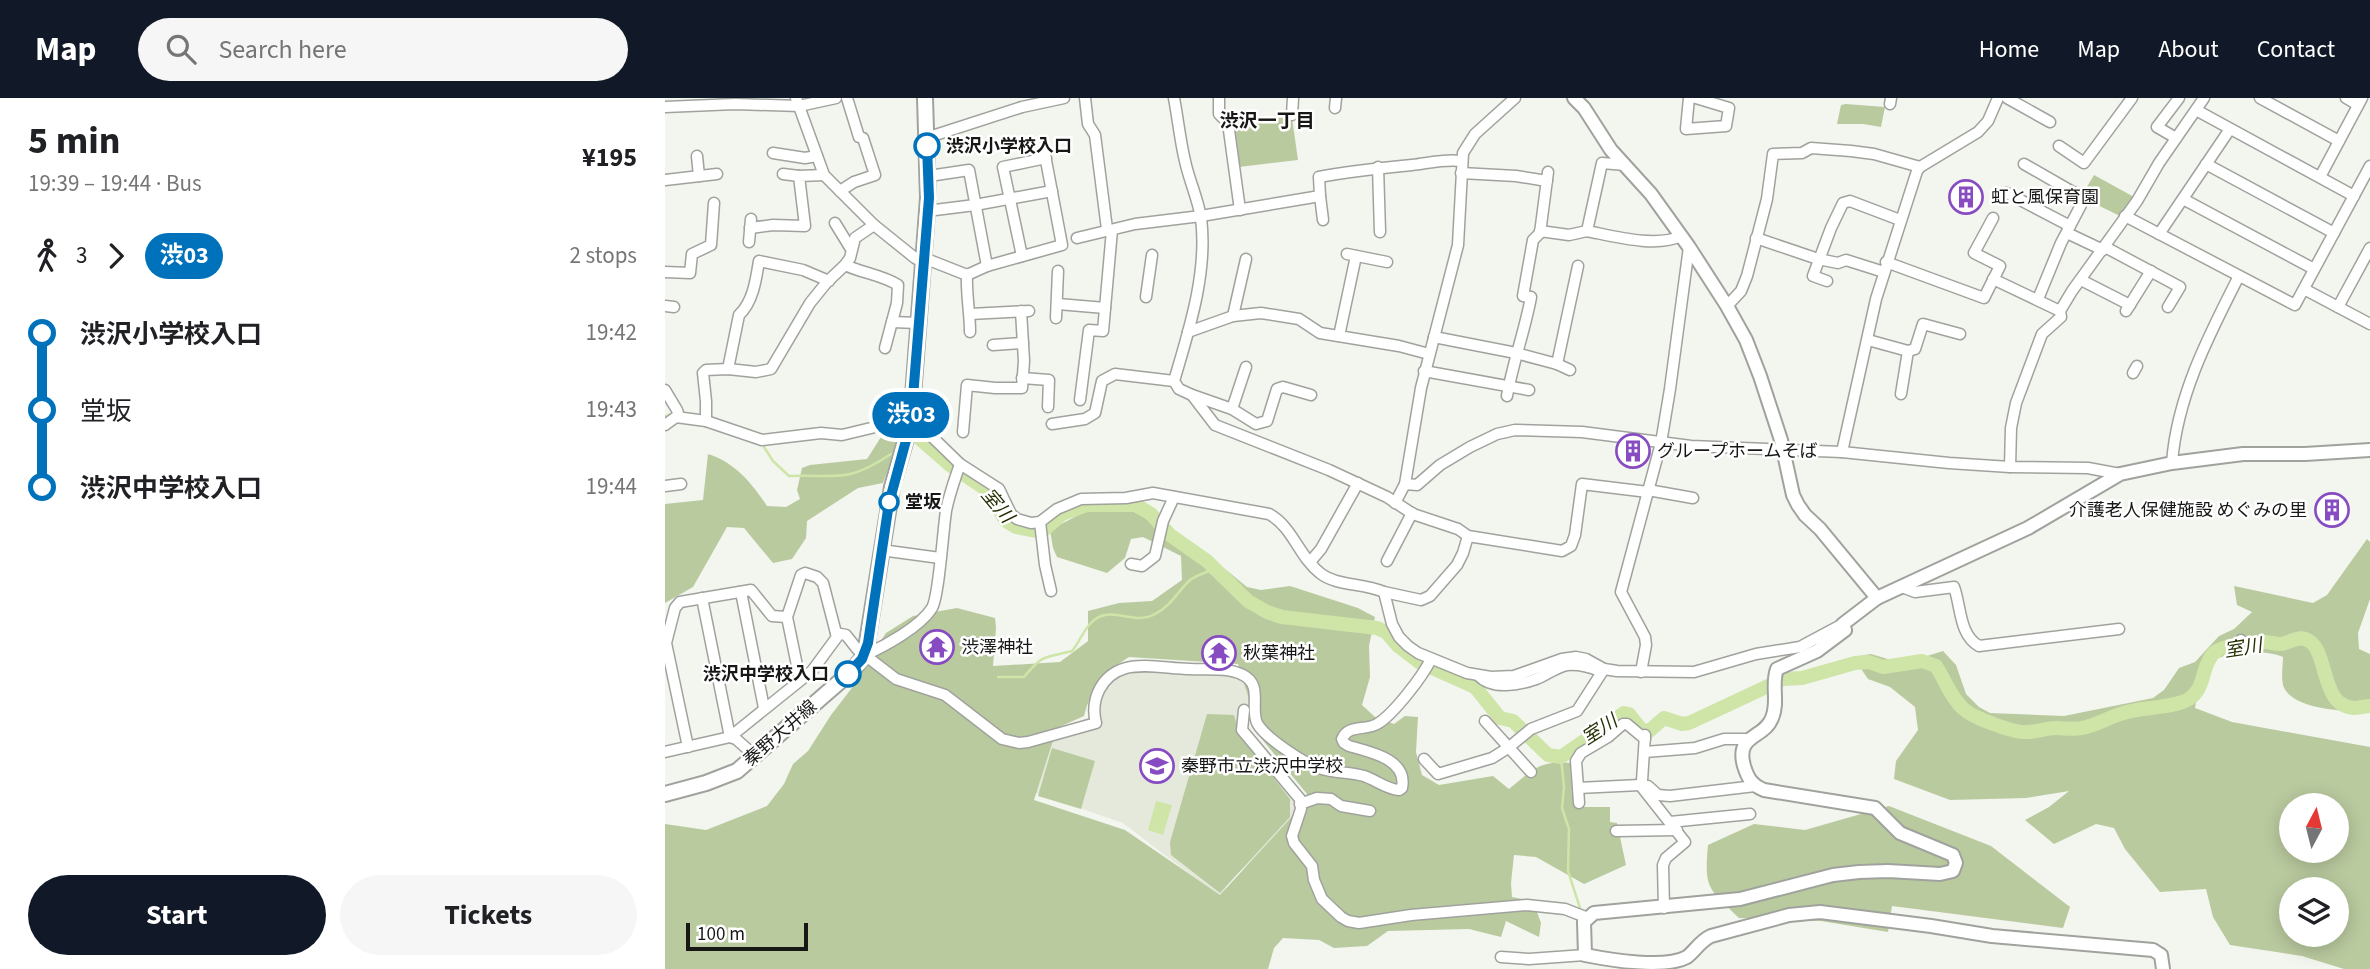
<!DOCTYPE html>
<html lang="en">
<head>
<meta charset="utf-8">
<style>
	body { margin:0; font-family:"Source Sans 3","Noto Sans JP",sans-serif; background:#f6f6f6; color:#202124; height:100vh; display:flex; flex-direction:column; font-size:26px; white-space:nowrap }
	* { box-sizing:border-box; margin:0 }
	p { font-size:23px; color:#757577 }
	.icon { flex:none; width:38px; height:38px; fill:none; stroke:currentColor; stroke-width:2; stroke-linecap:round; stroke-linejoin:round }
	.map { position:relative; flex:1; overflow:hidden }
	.details { display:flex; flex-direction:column; background:#fff; width:665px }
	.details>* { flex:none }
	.badge { padding:0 14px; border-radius:23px; font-size:24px; line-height:46px }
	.needle { width:46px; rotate:7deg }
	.fabs { position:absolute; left:1614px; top:695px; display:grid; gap:14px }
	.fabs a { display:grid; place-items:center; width:70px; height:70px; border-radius:50%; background:#fff; box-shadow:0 4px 18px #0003; font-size:35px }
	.scale { position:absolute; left:21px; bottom:18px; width:122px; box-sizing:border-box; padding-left:7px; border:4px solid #171816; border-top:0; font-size:19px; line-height:24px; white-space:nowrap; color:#171816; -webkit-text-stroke:5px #fff; paint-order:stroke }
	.map>.badge { position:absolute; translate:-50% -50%; box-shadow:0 0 0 4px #fff }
	.legs { display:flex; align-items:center; gap:10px; height:77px; padding:0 28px; font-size:23px }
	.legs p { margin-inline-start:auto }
	.headline { display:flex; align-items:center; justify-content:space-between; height:119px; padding:0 28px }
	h1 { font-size:38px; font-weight:700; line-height:52px }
	.primary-button { display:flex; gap:14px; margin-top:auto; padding:14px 28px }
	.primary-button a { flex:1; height:80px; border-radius:42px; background:#111827; color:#fff; font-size:28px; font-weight:700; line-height:80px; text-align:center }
	.primary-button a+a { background:#f6f6f6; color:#202124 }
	ul { padding:0 28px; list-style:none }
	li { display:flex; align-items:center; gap:24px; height:77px; font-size:26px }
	li i { display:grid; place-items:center; width:10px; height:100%; margin:0 9px; background:currentColor }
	li i::after { content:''; width:18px; height:18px; margin:-9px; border:5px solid; border-radius:50%; background:#fff }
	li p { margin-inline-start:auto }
	li:first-child i { background:linear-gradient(#0000 50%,currentColor 0) }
	li:last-child i { background:linear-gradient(currentColor 50%,#0000 0) }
	header { display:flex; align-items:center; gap:42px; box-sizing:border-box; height:98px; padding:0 35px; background:#111827; color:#fff }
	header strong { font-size:33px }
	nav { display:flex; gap:38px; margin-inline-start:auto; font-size:24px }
	.search { width:490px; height:63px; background:#f6f6f6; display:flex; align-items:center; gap:18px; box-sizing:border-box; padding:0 24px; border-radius:38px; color:#757577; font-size:26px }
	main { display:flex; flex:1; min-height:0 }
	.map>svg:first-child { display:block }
</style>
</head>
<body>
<header>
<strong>Map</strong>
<div class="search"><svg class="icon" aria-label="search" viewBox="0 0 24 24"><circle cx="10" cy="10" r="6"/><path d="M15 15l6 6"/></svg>Search here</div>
<nav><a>Home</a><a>Map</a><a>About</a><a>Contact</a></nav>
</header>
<main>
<section class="details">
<div class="headline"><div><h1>5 min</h1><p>19:39 – 19:44 · Bus</p></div><b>¥195</b></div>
<div class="legs"><svg class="icon" aria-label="walk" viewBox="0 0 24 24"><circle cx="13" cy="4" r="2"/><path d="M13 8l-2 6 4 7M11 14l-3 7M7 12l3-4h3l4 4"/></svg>3<svg class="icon" aria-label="forward" viewBox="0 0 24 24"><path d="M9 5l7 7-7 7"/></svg><b class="badge" style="background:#0072bc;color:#fff">渋03</b><p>2 stops</p></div>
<ul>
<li><i style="color:#0072bc"></i><b>渋沢小学校入口</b><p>19:42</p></li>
<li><i style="color:#0072bc"></i><span>堂坂</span><p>19:43</p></li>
<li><i style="color:#0072bc"></i><b>渋沢中学校入口</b><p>19:44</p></li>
</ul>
<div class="primary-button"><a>Start</a><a>Tickets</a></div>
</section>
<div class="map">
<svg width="1705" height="871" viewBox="0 0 1705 871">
	<rect width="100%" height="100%" fill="#f3f5ef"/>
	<polygon fill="#e4e9dc" points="468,572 571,577 584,585 588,604 584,608 577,608 575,628 633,705 633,715 615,742 565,781 556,800 458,725 371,695 388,641 437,627 430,612 433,598 453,577"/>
	<g fill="#baca9f" fill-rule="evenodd">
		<polygon points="1181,6 1220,9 1216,29 1198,26 1172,26 1176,7"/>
		<polygon points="607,19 627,20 633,62 574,69 571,67 567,22"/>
		<polygon points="1429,77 1469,99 1455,118 1416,99"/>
		<path d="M222 337 233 345 218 385 193 390 142 423 141 440 127 461 108 465 79 430 62 429 28 489 0 505V406L38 402 43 356C69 364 87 385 102 408L121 409 135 401 132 392 137 370 145 367 202 361 216 339Z"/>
		<path d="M421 413 469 414 479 419 520 454 560 471 582 489 596 492 625 488 693 510 710 519 704 548 705 579 697 607 710 619 729 626 740 618 753 619 751 654 757 677 774 687 828 678 844 691C867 673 873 662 905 665L907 697 917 711V709H945V724L952 725 961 767 919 786 871 759 849 757 846 785 847 799 868 803 876 825 874 839 841 823 836 839 804 831 723 833 702 848 669 850 654 842 618 840 609 850 603 871H0V726L41 732 102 708 119 686 128 666 143 653 166 617 193 582 198 569 221 535 248 518 292 510 330 520 331 530 328 568 395 564 423 543V513L454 505 487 503 517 482 516 458 478 439 466 441 460 460 442 475 392 459 388 450 385 432ZM464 559 573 566 596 640 642 696 633 712 555 797 460 732 369 702 392 630 419 618C428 586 436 577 464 559Z"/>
		<path d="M1702 441 1705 444V501L1693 535 1694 551 1705 556V614C1683 613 1626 613 1618 587 1616 578 1618 567 1618 559 1601 552 1566 552 1550 562 1545 565 1540 570 1536 574L1530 610 1567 624 1705 649V871H1679L1637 858 1565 847 1548 819 1541 791 1495 794 1460 751 1449 730 1431 726 1389 746 1360 722 1384 709 1404 693 1361 700 1285 702 1229 681 1231 663 1253 632 1250 609 1225 589 1203 581 1188 559 1206 556 1226 562 1262 558 1278 553 1291 567 1301 596 1314 609 1325 615 1399 618 1488 600 1499 592 1514 570 1530 564 1554 538 1569 531 1587 514 1572 507 1569 488 1648 505 1662 497ZM1626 707H1671V752H1626ZM1626 791H1671V836H1626Z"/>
		<polygon points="542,616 569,617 574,636 625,701 625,719 555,795 506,757 505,744"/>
		<polygon points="387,650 430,663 416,711 373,698"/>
		<path d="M1224 708 1326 748 1405 809 1398 830 1227 808 1223 834 1156 823 1074 820C1043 790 1039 791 1043 747L1089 726 1140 732Z"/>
	</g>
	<polygon fill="#cfe5a8" points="491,703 507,707 498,737 483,732"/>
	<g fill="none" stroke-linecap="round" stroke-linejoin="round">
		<g stroke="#cfe5a8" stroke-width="2.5">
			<polyline points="0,319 3,317"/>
			<path d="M99 349 108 363 124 378C173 376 181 386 226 356"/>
			<path d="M333 579H359C379 555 378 561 407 553 414 545 417 535 425 526 444 504 468 529 490 516 507 507 513 493 525 482 532 477 541 474 550 471"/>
			<polyline points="896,659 899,689 897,710 904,731 903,773 915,810"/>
		</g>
		<path stroke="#cfe5a8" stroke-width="14" d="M254 340 286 368 325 394 340 422 351 429 371 433 379 432 397 416 422 407H471L486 416 505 437 542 463 583 503 602 514 617 519 712 530 721 534 733 548 754 564 810 589 835 620 848 623 883 657 896 659 959 615 964 616 976 631 983 634 999 620 1017 626 1024 625 1118 581 1137 580 1190 565 1204 564 1218 569 1257 563 1271 568C1280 582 1287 602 1300 612 1309 620 1347 634 1359 634 1370 635 1380 630 1391 630 1399 630 1408 632 1417 630 1432 627 1446 618 1462 614 1479 609 1509 610 1524 601 1541 590 1536 569 1548 556 1555 547 1588 544 1599 544 1604 544 1610 546 1615 546 1623 546 1631 538 1640 541 1665 548 1653 608 1689 610 1694 610 1700 608 1705 608"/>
		<g stroke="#a0a39d" stroke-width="13">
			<g id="minor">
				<polyline points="131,0 159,77 209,127 250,160 257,164 264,162 302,177 322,168 397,147 379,52"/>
				<polyline points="420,0 423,26 430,37 442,131"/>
				<path d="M509 0C513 21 515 42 520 63 524 82 533 101 536 120 543 174 524 232 509 283L514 291 527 297 550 327 664 372 722 399 748 416 793 431 803 438 897 453 906 448 910 437 917 386 983 394"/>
				<polyline points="554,0 554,16 563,25 575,112"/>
				<polyline points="1024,0 1021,31 1061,28 1064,10 1031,0"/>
				<polyline points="1342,0 1385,24"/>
				<polyline points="1595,0 1674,43"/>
				<polyline points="1681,0 1693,7"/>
				<polyline points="1225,6 1226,0"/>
				<polyline points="0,9 70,6 134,8 171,0"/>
				<polyline points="670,10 671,0"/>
				<polyline points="1531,12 1689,98"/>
				<polyline points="627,17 628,0"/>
				<polyline points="261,40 357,9 399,0"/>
				<polyline points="1511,40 1492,29 1514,0"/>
				<polyline points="1394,48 1419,65 1467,0"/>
				<polyline points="108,55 140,60 152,58"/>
				<polyline points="32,58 34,78"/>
				<polyline points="1359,66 1413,97 1416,107 1396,145 1373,201"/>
				<polyline points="1541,66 1669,135"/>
				<polyline points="713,69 715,134"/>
				<polyline points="796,75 851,78 882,83"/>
				<polyline points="118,76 134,78"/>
				<polyline points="264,78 304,72 322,168"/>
				<polyline points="1655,79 1697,0"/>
				<polyline points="0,82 52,76"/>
				<polyline points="175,93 189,84 210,77 198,40 194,39 182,0"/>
				<polyline points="1342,95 1405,128"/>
				<polyline points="655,98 658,122"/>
				<polyline points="1518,101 1649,171"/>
				<polyline points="262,113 310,107 387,93"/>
				<polyline points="1460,118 1630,207 1705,68"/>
				<polyline points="170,125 186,151"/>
				<polyline points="85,130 108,127 140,128 134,78 159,77"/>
				<polyline points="875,133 904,137 922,133 937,65 960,67"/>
				<path d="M922 133C948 138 991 150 1016 138"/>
				<polyline points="1402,135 1438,152"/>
				<polyline points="1494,136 1565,31"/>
				<path d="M412 140 470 126 536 118 655 98 654 79C685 73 716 70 747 67 764 65 779 61 796 63"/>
				<polyline points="1091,140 1153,161 1173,165 1181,162 1219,174"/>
				<polyline points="84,144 86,121"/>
				<polyline points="1440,149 1515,189 1503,209"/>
				<polyline points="682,156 722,164"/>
				<polyline points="357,158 338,69 381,60"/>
				<polyline points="1221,164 1319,200 1335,168 1309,155 1328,120"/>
				<path d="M180 167C197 175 217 177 233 187L232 205 220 250"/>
				<polyline points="0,174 25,175 27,156 46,147 49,105"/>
				<path d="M302 177C301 196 305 214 305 234"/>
				<polyline points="1328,181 1395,213"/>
				<polyline points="1416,182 1465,207"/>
				<polyline points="1162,183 1148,178 1166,130 1178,105 1185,103 1235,122"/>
				<polyline points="1639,191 1705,226"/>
				<polyline points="481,199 487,157"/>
				<polyline points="393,206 440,210"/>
				<polyline points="0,208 9,209"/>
				<polyline points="1062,208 1076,193 1082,178 1102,101 1108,56 1137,55 1146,50 1186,53 1209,56 1255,69"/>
				<polyline points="1673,209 1705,150"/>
				<polyline points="1461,213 1486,173"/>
				<polyline points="305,216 364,213"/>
				<polyline points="568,218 581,161"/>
				<polyline points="391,220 393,173"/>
				<polyline points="227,224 253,225"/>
				<polyline points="523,234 568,218 596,215 634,221 655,235 734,248 764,256"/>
				<polyline points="674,238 691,158"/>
				<polyline points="769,239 851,255 892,266 913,168"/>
				<polyline points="1203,242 1243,253 1236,296"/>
				<polyline points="328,247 358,245"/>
				<polyline points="1243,253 1250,251 1258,226 1295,236"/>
				<polyline points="892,266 905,272"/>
				<path d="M63 271 74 217C88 204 91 182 94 163L138 172 164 183"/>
				<polyline points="759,273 864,292"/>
				<polyline points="1468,275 1472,268"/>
				<polyline points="357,280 384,282 383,309"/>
				<polyline points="0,292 12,312 14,319"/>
				<polyline points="527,297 567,311 591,326 602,323 612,291 618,289 646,297"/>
				<path d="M842 298C848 264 860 232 866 199L858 198 868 142 875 135 883 74"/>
				<polyline points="415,302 424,232 438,233 447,132"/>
				<polyline points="567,311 581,269"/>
				<polyline points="41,323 41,303 38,275 41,272 63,271 91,274 106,271 145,205 162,184 180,167 185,160 190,140 209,127"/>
				<polyline points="387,326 420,321 430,315 437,283 450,276 509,283"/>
				<path d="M0 327 11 319 41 323 97 342 156 335 177 337 231 324H246L258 330 295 366 334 391 346 416 352 421 366 425 375 424 392 411 416 401 461 400 488 395 604 416C628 429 634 459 655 475 671 488 698 485 719 494L727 526 734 539 743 548 753 555 802 575 826 579 849 578 897 561 911 559 921 561 939 571 952 573 1029 574 1091 556 1135 549 1178 526"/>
				<polyline points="298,334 302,287 330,290 357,290 359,263 356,213"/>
				<polyline points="1177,354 1211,201 1252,73 1255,69 1313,34 1323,23 1333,0"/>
				<path d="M1507 365C1512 298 1544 237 1574 178"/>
				<polyline points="1345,369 1346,330 1351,305 1377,236 1396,219 1395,213 1407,193 1472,103 1494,65 1539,0"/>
				<polyline points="740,386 752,387 775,367 805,349 832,336 850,332 917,334 1026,348 1177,354 1284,365 1345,369 1423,370 1455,376"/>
				<polyline points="0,388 16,386"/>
				<polyline points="983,392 1028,400"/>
				<polyline points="730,405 740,386 756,290 793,147 798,55 810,36 850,0"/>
				<polyline points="375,424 380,467 386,493"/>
				<polyline points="216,452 275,460"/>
				<polyline points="722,463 747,415"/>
				<polyline points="645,464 656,451 693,385"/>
				<polyline points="466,466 477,468 490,458 498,423 509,399"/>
				<path d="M1237 489 1250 494 1289 489C1296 508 1294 537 1314 548L1454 531"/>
				<polyline points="76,494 99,610"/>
				<polyline points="719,494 756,502 765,498 792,467 798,455 803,438"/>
				<polyline points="37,500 65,639 147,573 172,539 158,485 152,479 140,475 136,477 122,519 135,582"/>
				<path d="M171 535 181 537 192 551 231 581 280 597 337 641 354 645 363 644 431 625C425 602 436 577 461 570 480 565 505 571 525 571 541 572 563 569 578 577 598 587 585 609 592 625 599 639 641 667 657 671 670 675 685 674 699 678 711 682 721 691 734 692L737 690C743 661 705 654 684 648L679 645 677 641C683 626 700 633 712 626 728 617 758 578 766 561"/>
				<polyline points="1573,552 1576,542"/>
				<path d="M200 557C220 548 255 529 267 510 274 498 278 432 281 413 284 397 290 381 295 366"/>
				<polyline points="976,574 981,547 980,539 956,494 996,345 1005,291 1024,149"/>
				<path d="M814 578C827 592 854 587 871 581 882 577 891 569 902 567 913 566 925 569 935 573"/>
				<polyline points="579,612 577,632 635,701 636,711 627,738 629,745 647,768 649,782 657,801 676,819 683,823 694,825 746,817 862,807 900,811 923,820"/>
				<polyline points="820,623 866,674"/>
				<polyline points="980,637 977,683 975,687 1020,744 1001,760 998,767 999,810"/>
				<polyline points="23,649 1,545 10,510 15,504 86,492 107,518 122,519"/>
				<polyline points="0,654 65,639 71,641 89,657"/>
				<polyline points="980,654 1030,650 1059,641 1083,641"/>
				<polyline points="759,661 773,676 827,660 843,650 866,631 912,613 939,571"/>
				<polyline points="975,687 913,690 911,663 916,655 943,639 958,626 962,626 980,641"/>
				<polyline points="983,688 993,697 1005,698 1090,688"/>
				<polyline points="913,690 914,705"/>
				<polyline points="635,706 652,700 666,701 676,708 705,713"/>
				<polyline points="1005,724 1085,716"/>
				<polyline points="951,733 1012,732"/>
				<polyline points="836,859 864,861 920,857"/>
			</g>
		</g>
		<g stroke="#a0a39d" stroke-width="16">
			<g id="tertiary">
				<polyline points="909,0 919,10 946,52 986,96 1024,149 1062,208 1081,242 1095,278 1116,342 1128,397 1133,407 1140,417 1155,431 1212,500"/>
				<path d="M1498 871 1496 857 1488 852 1327 838 1266 828 1155 814 1124 817 1046 838C1035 843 1031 852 1022 859 1000 871 945 862 920 857L919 824 929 815 1075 801 1168 777 1194 774 1223 773 1275 776 1288 773 1291 765 1288 757 1235 735 1210 710 1099 692C1087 687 1083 681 1079 668 1070 636 1099 641 1107 620 1114 604 1106 587 1112 571L1152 553 1180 532 1178 526 1212 500 1363 430 1455 376 1507 365 1578 356H1640L1705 352"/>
			</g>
		</g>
		<g stroke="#a0a39d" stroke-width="18">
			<polyline id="secondary" points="0,696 41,685 72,673 187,573 200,557 227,389 246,324 263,100 260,0"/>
		</g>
		<use href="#minor" stroke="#fff" stroke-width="10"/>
		<use href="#tertiary" stroke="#fff" stroke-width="12"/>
		<use href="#secondary" stroke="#fff" stroke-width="14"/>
	</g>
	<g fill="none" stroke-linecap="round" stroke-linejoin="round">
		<g stroke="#fff" stroke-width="16">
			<polyline id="line-1" points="183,576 197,561 203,545 224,405 246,324 264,100 262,48"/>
		</g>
		<use href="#line-1" stroke="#0072bc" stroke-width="10"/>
	</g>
	<defs>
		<g id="building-ring" transform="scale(1.75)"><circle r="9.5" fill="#fff" stroke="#874bc2" stroke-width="1.5"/><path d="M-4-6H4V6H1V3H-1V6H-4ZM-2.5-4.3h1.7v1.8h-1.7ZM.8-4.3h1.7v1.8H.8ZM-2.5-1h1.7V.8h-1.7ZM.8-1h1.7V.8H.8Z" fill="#874bc2"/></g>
		<g id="temple-ring" transform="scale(1.75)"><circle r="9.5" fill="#fff" stroke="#874bc2" stroke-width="1.5"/><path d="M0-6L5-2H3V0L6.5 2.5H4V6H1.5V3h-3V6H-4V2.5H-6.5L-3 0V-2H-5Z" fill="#874bc2"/></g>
		<g id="school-ring" transform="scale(1.75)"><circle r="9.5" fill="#fff" stroke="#874bc2" stroke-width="1.5"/><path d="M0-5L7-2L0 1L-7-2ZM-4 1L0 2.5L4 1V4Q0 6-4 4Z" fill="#874bc2"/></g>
	</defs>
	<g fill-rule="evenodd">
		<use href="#building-ring" x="1301" y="99"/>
		<use href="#building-ring" x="968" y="353"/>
		<use href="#building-ring" x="1667" y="412"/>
		<use href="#temple-ring" x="272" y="549"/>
		<use href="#temple-ring" x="554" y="555"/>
		<use href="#school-ring" x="492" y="668"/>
	</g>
	<g fill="#fff" stroke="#0072bc" stroke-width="3.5">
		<circle cx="262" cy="48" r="12"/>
		<circle cx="224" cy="404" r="9"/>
		<circle cx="183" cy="576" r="12"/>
	</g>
	<g text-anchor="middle" stroke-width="5" stroke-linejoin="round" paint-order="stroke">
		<g font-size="18" font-weight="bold" fill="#171816" stroke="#fff" text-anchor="start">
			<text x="281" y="54">渋沢小学校入口</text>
			<text x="240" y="410">堂坂</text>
			<text x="164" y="582" text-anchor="end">渋沢中学校入口</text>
		</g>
		<g font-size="18" fill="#171816" stroke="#fff" text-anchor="start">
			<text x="1326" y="105">虹と風保育園</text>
			<text x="992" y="359">グループホームそば</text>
			<text x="1642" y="418" text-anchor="end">介護老人保健施設 めぐみの里</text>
			<text x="296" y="555">渋澤神社</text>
			<text x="578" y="561">秋葉神社</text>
			<text x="516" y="674">秦野市立渋沢中学校</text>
		</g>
		<g font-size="18" fill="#171816" stroke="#fff">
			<text transform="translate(115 635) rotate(-41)" y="6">秦野大井線</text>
		</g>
		<g font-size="19" font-weight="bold" fill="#171816" stroke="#fff">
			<text x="602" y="29">渋沢一丁目</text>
		</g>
		<g font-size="19" font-style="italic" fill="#253104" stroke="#fff">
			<text transform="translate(333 407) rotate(50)" y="7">室川</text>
			<text transform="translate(1578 549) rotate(-9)" y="7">室川</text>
			<text transform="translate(934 631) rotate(-33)" y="7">室川</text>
		</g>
	</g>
</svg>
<div class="fabs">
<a><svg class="needle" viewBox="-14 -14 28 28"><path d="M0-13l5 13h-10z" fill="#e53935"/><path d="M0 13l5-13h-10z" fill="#757577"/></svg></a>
<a><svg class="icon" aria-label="layers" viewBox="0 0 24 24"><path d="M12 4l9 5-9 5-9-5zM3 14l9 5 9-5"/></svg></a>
</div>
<div class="scale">100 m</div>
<b class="badge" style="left:246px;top:317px;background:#0072bc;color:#fff">渋03</b>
</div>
</main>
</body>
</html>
